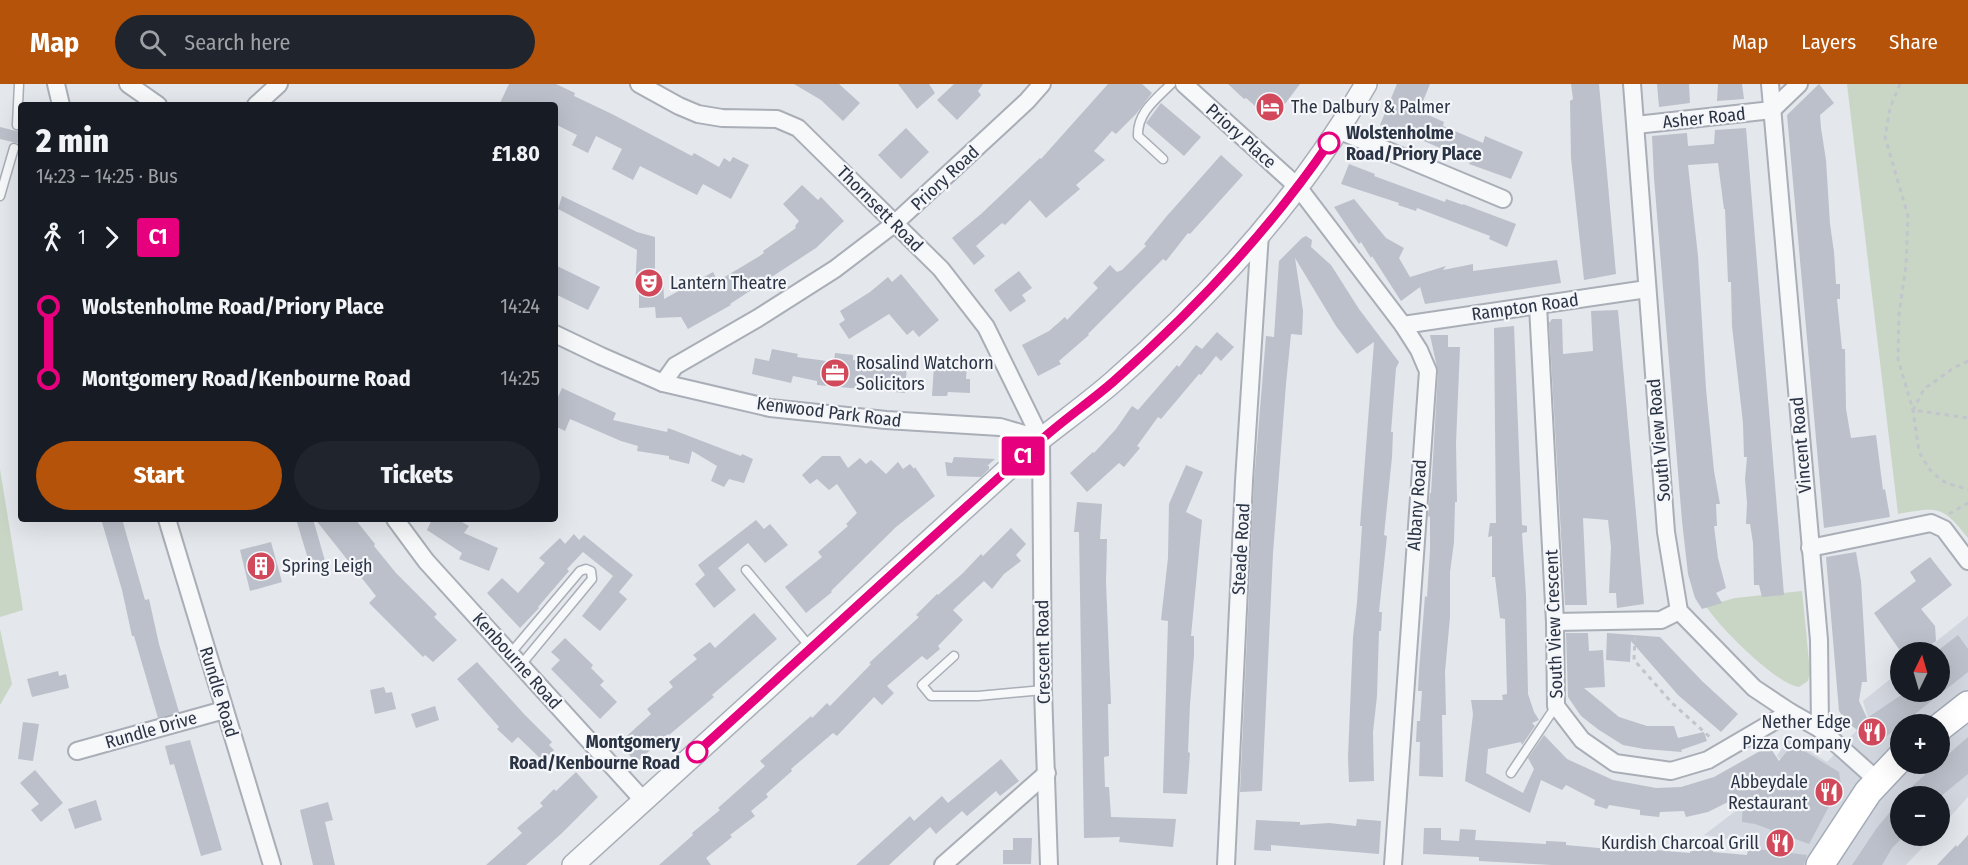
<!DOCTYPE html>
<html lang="en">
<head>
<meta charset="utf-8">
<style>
	body { margin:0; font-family:"Fira Sans Condensed",sans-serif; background:#20242c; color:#f1f3f6; height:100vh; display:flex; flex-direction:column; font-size:22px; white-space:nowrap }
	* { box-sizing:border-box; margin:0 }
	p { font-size:20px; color:#9ea1a6 }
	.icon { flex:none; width:33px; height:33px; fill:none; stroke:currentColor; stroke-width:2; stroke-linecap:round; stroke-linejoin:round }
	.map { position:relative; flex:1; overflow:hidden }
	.side { position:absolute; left:18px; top:18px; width:540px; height:420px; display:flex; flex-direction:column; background:#171b24; border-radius:6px; box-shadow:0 6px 24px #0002 }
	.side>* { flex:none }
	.badge { padding:0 12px; border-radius:4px; font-size:21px; line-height:39px }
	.needle { width:39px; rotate:5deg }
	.tools { position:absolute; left:1890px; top:558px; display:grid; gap:12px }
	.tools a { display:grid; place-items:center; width:60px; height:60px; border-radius:50%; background:#171b24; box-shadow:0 6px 24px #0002; font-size:30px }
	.map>.badge { position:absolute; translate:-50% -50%; box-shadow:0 0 0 3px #fff }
	.legs { display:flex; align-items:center; gap:9px; height:66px; padding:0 18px; font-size:20px }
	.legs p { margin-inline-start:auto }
	.summary { display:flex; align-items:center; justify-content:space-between; height:102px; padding:0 18px }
	h1 { font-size:33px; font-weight:800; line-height:45px }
	.cta { display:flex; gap:12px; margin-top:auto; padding:12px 18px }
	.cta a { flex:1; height:69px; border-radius:36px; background:#b45309; color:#fff; font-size:24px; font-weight:800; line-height:69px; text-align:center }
	.cta a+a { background:#20242c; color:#f1f3f6 }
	ul { padding:0 18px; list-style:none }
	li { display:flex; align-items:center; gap:21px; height:72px; font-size:22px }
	li i { display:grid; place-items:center; width:9px; height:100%; margin:0 8px; background:currentColor }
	li i::after { content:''; width:15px; height:15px; margin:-8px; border:4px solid; border-radius:50%; background:#171b24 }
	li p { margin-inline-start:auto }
	li:first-child i { background:linear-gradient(#0000 50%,currentColor 0) }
	li:last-child i { background:linear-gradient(currentColor 50%,#0000 0) }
	header { display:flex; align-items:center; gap:36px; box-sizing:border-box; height:84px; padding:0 30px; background:#b45309; color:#fff }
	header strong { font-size:28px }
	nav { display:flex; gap:33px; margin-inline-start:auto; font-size:21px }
	.search { width:420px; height:54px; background:#20242c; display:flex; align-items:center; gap:15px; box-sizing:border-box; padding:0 21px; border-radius:33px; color:#9ea1a6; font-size:22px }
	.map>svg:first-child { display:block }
</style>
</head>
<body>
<header>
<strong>Map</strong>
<div class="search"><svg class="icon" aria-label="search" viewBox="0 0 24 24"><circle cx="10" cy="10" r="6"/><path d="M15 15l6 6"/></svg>Search here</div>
<nav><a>Map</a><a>Layers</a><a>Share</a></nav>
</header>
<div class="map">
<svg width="1968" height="781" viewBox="0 0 1968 781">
	<rect width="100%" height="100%" fill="#e4e7ec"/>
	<path fill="#d2d6de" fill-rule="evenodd" d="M1968 532V713L1940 744V712H1900V752H1933L1906 781H1750L1748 758 1704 751 1750 716 1793 688 1777 672 1789 654 1827 678 1868 634 1863 617 1900 587V608H1940V568H1923ZM1900 640H1940V680H1900Z"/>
	<g fill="#c9d6c5">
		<path d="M1847 0H1968V454C1942 421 1938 423 1898 430Z"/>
		<polygon points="0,385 23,526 0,533"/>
		<path d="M1802 507 1810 588 1808 597 1799 603C1777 601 1718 542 1706 522L1735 514Z"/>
		<polygon points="0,545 12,600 0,621"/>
	</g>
	<g fill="#bbc0ca">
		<polygon points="509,0 556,0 575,9 574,12 612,30 692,72 694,69 719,83 724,74 730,78 733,73 749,81 731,115 703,100 697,111 640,82 633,96 612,85 622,65 596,52 588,69 572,61 577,51 555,40 555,21 499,21"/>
		<polygon points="794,0 839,0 860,19 843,37 821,16"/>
		<polygon points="898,0 929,0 935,9 917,25"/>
		<polygon points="954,0 983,0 978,7 981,11 957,36 937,16"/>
		<polygon points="1108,0 1142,0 1152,9 1136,30 1116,50 1112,47 1094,67 1105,76 1076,101 1080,105 1046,134 1030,116 1005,141 1002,139 976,162 985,172 974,181 952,154 981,130 1040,74 1041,75"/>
		<polygon points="1228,0 1300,0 1272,37 1246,14 1244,15"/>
		<polygon points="1397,0 1430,0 1419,27 1444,38 1443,42 1483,59 1485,52 1523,68 1511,95 1469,80 1470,77 1403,48 1380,41"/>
		<polygon points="1571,0 1599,0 1616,190 1584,196 1571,74 1570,17 1573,15"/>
		<polygon points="1657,0 1689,0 1690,19 1659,23"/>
		<polygon points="1718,0 1742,0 1744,15 1717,17"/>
		<polygon points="1819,0 1834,19 1820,31 1821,44 1826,76 1830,140 1834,168 1836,200 1840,200 1840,215 1837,215 1842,265 1845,265 1846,325 1851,354 1876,351 1883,406 1885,405 1890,433 1824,444 1787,31"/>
		<polygon points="1161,19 1201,53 1184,72 1146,39"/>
		<polygon points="0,43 16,47 21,46 21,60 0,55"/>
		<polygon points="906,44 929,68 901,95 878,71"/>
		<polygon points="1746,44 1784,511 1762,513 1759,501 1754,501 1753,459 1750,440 1746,440 1747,419 1745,395 1747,373 1744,373 1743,339 1732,242 1731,198 1728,198 1725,125 1724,125 1718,79 1688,81 1698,172 1706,305 1714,387 1720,420 1716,420 1717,442 1714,442 1718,474 1726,504 1716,509 1722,519 1702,525 1695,514 1688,490 1682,437 1654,94 1652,52 1687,49 1688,62 1714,60 1715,46"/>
		<polygon points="1221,71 1243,91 1190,150 1188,149 1166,177 1163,175 1088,250 1089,251 1059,277 1061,280 1038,292 1022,261 1049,247 1065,233 1067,236 1098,204 1093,199 1110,181 1117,188 1122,186 1146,162 1144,160 1166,133"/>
		<polygon points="1349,80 1375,90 1374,92 1445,118 1446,115 1463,121 1463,120 1516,140 1507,163 1489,155 1490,152 1417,124 1416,127 1398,121 1399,119 1341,100"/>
		<polygon points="802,101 818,116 821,113 844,137 816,164 730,220 731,221 688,245 681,233 656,234 655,223 639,224 639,205 635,205 637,166 558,125 562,112 637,148 655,153 655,193 663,192 664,215 713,188 718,197 758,173 764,169 763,167 796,144 795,142 799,137 783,120"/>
		<polygon points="1354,115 1386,154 1404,164 1399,174 1410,193 1446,182 1443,186 1473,180 1473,187 1557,176 1561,199 1425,220 1420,203 1401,217 1372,172 1371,174 1361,158 1359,160 1334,123"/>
		<polygon points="1306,152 1312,156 1311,163 1331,181 1359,225 1399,278 1396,284 1391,348 1393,348 1392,373 1384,451 1387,452 1379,528 1382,528 1381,547 1379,547 1377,612 1373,648 1374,697 1349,698 1348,673 1353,553 1357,519 1362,442 1360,442 1374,258 1357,270 1336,242 1295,174 1303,227 1302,251 1291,250 1286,300 1273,469 1262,707 1240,708 1254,398 1266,252 1274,253 1279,177 1302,154"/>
		<polygon points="555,181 600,203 588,226 555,210"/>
		<polygon points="1019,187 1032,204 1022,211 1026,217 1010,228 994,206"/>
		<polygon points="901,190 939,236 919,253 913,246 907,251 889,230 849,255 839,240 845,236 840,227 870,208 888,193 892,198"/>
		<polygon points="1618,226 1644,520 1617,524 1616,509 1609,509 1611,463 1608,436 1583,434 1587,521 1565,521 1549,239 1552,235 1562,235 1563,270 1593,267 1591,227"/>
		<polygon points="1514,242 1522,441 1527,442 1527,448 1522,449 1526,511 1528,610 1534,628 1539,636 1532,639 1535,642 1522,661 1521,658 1488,665 1486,689 1523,709 1534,685 1528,674 1544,651 1567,675 1613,696 1656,704 1681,703 1714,693 1769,662 1779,677 1793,660 1839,688 1841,700 1809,760 1755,740 1742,738 1743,714 1730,720 1730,717 1708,728 1686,733 1684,727 1660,728 1659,733 1640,731 1640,726 1609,721 1607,725 1594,721 1595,716 1566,701 1562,706 1541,696 1530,729 1465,697 1473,630 1471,616 1503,616 1502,611 1507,610 1505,535 1500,534 1495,493 1492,493 1492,452 1488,453 1490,439 1496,439 1494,244"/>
		<polygon points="1217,248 1234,263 1221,277 1216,272 1201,291 1199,290 1161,335 1158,333 1137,362 1140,364 1124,383 1119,379 1087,408 1070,389 1093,368 1094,369 1116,345 1132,322 1138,326 1177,281 1179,283 1196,261 1202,265"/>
		<polygon points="1430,251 1448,251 1448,263 1460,263 1456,359 1457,418 1455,418 1454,458 1450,488 1450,533 1445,588 1446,631 1442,631 1443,693 1419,692 1420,658 1416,658 1417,637 1420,637 1422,607 1418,607 1419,587 1425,512 1427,513 1430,466 1430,433 1428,432 1430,409 1431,409 1438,288"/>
		<polygon points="772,265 798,270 797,273 834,278 835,269 853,271 853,276 907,280 905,309 817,301 817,297 793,292 791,299 752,290 755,274 769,277"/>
		<polygon points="944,281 967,282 966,295 970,295 970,309 948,308 947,312 932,312 934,282 945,283"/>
		<polygon points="562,304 616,329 613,336 667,348 668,344 741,372 742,370 753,375 744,399 729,395 724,403 711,397 717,382 692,367 689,380 669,375 669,372 637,367 638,362 621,357 570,335 565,347 555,342 555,320"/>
		<polygon points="822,372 840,372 848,384 860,374 866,380 871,376 886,390 898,378 903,385 910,380 914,385 915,383 935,412 896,443 831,507 832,508 806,529 785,503 822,473 818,468 848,442 846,440 857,429 837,400 829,406 817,395 810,400 802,391"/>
		<polygon points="954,373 995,375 987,382 989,382 989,385 981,393 947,392 945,378 952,379"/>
		<polygon points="1186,381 1203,388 1186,428 1202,436 1191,552 1194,552 1194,571 1190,620 1188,668 1190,669 1187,710 1163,709 1168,537 1161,536 1168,474 1169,420"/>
		<polygon points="1077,418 1102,420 1100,455 1107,455 1106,498 1111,620 1108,620 1109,672 1104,673 1105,703 1109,703 1111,733 1176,735 1173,763 1119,758 1120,753 1084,754 1079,448 1074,448"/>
		<polygon points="101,435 122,435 145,516 149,515 159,560 179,628 158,634 134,552 132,552 122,506"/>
		<polygon points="296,435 313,435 327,484 312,488"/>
		<polygon points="315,435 355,435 375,460 374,462 396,489 437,530 434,533 457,556 433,578 425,571 423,573 369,519 376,512"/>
		<polygon points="432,435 457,435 469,442 464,449 498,464 489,487 459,475 462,469 427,446"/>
		<polygon points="756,436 764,445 770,440 788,461 765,479 748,459 718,484 736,506 714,524 695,500 705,491 698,481"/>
		<polygon points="1011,444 1026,460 1016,471 1021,477 1004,490 992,505 984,497 953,526 963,536 938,562 940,565 927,576 922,572 887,602 894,609 882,621 874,613 837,652 833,649 791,685 792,687 766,710 768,713 751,727 755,732 730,751 732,753 706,774 711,781 659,781 693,751 692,749 720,726 718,724 765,682 760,677 811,632 812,634 827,619 830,622 871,580 869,579 919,533 916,531 937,510 938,511 963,489 981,470 983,472"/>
		<polygon points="574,450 579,456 584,451 633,491 619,508 627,515 600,547 582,532 613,492 583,468 567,485 569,487 538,523 539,524 520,544 487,509 502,494 518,509 545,479 539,474 560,454 565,460"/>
		<polygon points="271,458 282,498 250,507 240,466"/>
		<polygon points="1856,468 1861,497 1867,598 1862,598 1859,617 1867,634 1906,608 1940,608 1940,565 1958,551 1968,565 1968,588 1878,659 1868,654 1848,639 1839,627 1826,473"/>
		<polygon points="1930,473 1952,501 1921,525 1935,542 1936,557 1921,568 1901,568 1874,529 1916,497 1910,488"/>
		<polygon points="754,529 777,555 712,611 714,613 669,651 668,650 636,679 619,659 651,630 647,625 673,603 669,598 697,575 693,571 710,558 715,564"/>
		<polygon points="1566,549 1588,549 1589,567 1603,566 1605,603 1584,604 1619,633 1647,642 1674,642 1678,654 1704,648 1707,657 1681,666 1682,668 1644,665 1623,661 1599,646 1581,632 1568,613"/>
		<polygon points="1607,549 1660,553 1702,597 1738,630 1721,648 1678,611 1631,557 1630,578 1606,576"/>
		<polygon points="565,554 593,581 591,584 604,597 600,601 617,618 600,635 551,585 560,576 551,568"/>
		<polygon points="477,578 524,630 552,658 549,661 554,666 543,677 518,653 512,659 497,645 499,643 457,595"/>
		<polygon points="58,587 59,592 66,590 69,604 32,613 27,595"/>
		<polygon points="384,603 386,609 392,608 396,625 375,630 370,606"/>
		<polygon points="435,622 439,636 416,644 411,630"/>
		<polygon points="23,638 39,640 33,677 18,675"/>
		<polygon points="1968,653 1968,690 1941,712 1901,712"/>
		<polygon points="190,656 222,766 201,772 174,680 170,681 165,662"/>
		<polygon points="1001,675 1019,697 1000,712 996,707 967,732 962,727 936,750 930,743 889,781 856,781 910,732 914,737 942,712 948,719"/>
		<polygon points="35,686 63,719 41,738 31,726 39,720 20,699"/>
		<polygon points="576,688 598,713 561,750 526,781 486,781 522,749 517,744 543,722 540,719 554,705 556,707"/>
		<polygon points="96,716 102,736 75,745 68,725"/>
		<polygon points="1900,716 1900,752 1903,753 1892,764 1882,781 1852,781 1876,745"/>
		<polygon points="328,718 333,736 325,738 335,781 313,781 300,726"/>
		<polygon points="1357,735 1381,737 1379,770 1271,761 1271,767 1254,766 1256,736 1300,738 1300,741 1329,739 1356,742"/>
		<polygon points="1424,744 1441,744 1441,756 1459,757 1460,745 1476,746 1475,756 1546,760 1546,757 1566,758 1566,761 1609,765 1610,762 1690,769 1690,767 1699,767 1699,761 1714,762 1713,768 1747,771 1748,764 1807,771 1804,781 1552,781 1479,777 1479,773 1423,770"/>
		<polygon points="1968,751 1968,781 1937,781 1956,761 1957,763"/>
		<polygon points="1013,754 1032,754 1031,780 1003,780 1003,766 1013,766"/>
	</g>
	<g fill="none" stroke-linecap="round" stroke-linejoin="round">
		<g stroke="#a9aeb7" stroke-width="11">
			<g id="service">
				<polyline points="17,41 19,0"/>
				<path d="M1163 75 1138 52C1137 29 1155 16 1171 0"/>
				<polyline points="0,112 14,64"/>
				<polyline points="746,486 811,564"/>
				<polyline points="510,570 580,487 586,485 591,487 592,495 520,582"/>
				<polyline points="954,572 922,601 931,612 978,612 1043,606"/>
				<polyline points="1511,689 1556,622"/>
			</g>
		</g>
		<g stroke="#a9aeb7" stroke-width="20">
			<g id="minor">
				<polyline points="56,0 61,21"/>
				<polyline points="128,0 158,21"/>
				<polyline points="639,0 679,22 698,30 722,34 777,35 798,44 941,185 986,243 1041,355 1043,606 1049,781"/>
				<polyline points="1184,0 1298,103 1403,241 1419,266 1428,287 1393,781"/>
				<polyline points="1632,0 1666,448 1679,527 1754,604 1790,628 1820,645"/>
				<polyline points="1770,0 1819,556 1820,645 1877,696"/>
				<polyline points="256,21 279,0"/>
				<polyline points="1636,41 1772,26 1799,0"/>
				<polyline points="1338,46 1503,115"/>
				<polyline points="1538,222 1555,538 1556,622 1582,656 1615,679 1671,687 1708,676 1790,628"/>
				<polyline points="1403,241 1647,205"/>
				<polyline points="555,250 601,272 663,299 770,324 886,336 1000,343 1041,355"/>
				<polyline points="663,299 675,282 758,234 835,185 894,140 1027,17 1042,0"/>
				<polyline points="167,435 272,781"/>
				<polyline points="395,435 426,477 643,716"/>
				<polyline points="1810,464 1931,439 1944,445 1968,477"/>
				<polyline points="1555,538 1661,536 1679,527"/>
				<polyline points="77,667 224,626"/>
				<polyline points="943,781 1047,689"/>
				<polyline points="1226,781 1244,397 1260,149"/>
			</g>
		</g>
		<g stroke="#a9aeb7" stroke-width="24">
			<path id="tertiary" d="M573 781 1041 355C1065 336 1090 318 1113 298 1210 213 1302 112 1366 0"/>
		</g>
		<g stroke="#a3abb8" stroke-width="30">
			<g id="primary">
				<polyline points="1940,643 1968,621"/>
				<polyline points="1820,781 1868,708 1900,674"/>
			</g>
		</g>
		<g stroke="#c2c5cb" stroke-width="3" stroke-dasharray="4.5 4.5" stroke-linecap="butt">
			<polyline points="1900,0 1890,24 1885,53 1908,132 1906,181 1899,230 1898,275 1913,326 1919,368 1930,386 1941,396 1949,400 1968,405"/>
			<polyline points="1968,277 1955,283 1924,305 1913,326 1968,334"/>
			<polyline points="1949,430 1968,419"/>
			<polyline points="1635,553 1634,576 1672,619 1712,655"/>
		</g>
		<use href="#service" stroke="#f7f8fa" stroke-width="8"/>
		<use href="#minor" stroke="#f7f8fa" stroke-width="16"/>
		<use href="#tertiary" stroke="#f7f8fa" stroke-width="21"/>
		<use href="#primary" stroke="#fff" stroke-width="27"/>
	</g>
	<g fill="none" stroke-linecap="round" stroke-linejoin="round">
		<g stroke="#fff" stroke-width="14">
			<path id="line-1" d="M697 668C811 565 924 459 1040 357 1063 336 1090 318 1114 297 1194 226 1269 147 1329 59"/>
		</g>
		<use href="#line-1" stroke="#e6007e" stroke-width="9"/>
	</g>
	<defs>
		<g id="hotel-disc" transform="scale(1.5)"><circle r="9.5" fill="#d1495b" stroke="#f4f6f9"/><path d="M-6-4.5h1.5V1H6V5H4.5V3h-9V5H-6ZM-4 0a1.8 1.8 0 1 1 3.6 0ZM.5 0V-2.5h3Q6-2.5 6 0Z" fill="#fff"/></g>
		<g id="theatre-disc" transform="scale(1.5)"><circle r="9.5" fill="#d1495b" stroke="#f4f6f9"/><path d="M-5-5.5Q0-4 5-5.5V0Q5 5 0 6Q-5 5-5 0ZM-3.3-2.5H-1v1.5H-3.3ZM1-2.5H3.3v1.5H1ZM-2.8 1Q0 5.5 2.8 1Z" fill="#fff"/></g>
		<g id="office-disc" transform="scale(1.5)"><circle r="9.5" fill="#d1495b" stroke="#f4f6f9"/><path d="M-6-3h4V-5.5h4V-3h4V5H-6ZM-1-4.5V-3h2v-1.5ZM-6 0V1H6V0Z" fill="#fff"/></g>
		<g id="building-disc" transform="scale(1.5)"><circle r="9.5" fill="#d1495b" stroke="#f4f6f9"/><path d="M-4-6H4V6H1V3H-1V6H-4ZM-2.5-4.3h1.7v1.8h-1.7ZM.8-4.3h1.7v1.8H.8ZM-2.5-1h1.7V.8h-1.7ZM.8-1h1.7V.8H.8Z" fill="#fff"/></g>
		<g id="restaurant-disc" transform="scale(1.5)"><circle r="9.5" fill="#d1495b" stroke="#f4f6f9"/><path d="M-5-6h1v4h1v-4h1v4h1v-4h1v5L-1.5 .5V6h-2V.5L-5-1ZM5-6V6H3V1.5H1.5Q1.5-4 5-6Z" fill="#fff"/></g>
	</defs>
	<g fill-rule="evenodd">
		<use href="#hotel-disc" x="1270" y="23"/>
		<use href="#theatre-disc" x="649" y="199"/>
		<use href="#office-disc" x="835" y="289"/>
		<use href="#building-disc" x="261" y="482"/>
		<use href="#restaurant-disc" x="1872" y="648"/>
		<use href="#restaurant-disc" x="1829" y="708"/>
		<use href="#restaurant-disc" x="1780" y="759"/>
	</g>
	<g fill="#fff" stroke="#e6007e" stroke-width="3">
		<circle cx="1329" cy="59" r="10"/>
		<circle cx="697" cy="668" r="10"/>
	</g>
	<g text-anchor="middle" stroke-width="4.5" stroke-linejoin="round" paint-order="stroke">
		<g font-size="18" fill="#2b3445" stroke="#f4f6f9" text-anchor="start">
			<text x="1291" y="29">The Dalbury &amp; Palmer</text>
			<text x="670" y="205">Lantern Theatre</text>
			<text x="856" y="285">Rosalind Watchorn<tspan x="856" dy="21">Solicitors</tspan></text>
			<text x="282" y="488">Spring Leigh</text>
			<text x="1851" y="644" text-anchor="end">Nether Edge<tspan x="1851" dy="21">Pizza Company</tspan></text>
			<text x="1808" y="704" text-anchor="end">Abbeydale<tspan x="1808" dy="21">Restaurant</tspan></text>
			<text x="1759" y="765" text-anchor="end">Kurdish Charcoal Grill</text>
		</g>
		<g font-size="18" fill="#2b3445" stroke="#f4f6f9">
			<text transform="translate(1704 34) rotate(-6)" y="6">Asher Road</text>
			<text transform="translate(1241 52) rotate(42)" y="6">Priory Place</text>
			<text transform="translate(945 94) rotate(-43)" y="6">Priory Road</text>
			<text transform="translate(880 125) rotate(45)" y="6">Thornsett Road</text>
			<text transform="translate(1525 223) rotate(-8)" y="6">Rampton Road</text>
			<text transform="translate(829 328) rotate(7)" y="6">Kenwood Park Road</text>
			<text transform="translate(1659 356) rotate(-95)" y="6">South View Road</text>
			<text transform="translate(1801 361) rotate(-95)" y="6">Vincent Road</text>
			<text transform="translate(1417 421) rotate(-86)" y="6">Albany Road</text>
			<text transform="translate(1241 465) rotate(-87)" y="6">Steade Road</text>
			<text transform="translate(1554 540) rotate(-92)" y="6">South View Crescent</text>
			<text transform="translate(1043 568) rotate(-91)" y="6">Crescent Road</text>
			<text transform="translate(517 577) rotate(48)" y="6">Kenbourne Road</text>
			<text transform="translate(219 608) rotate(73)" y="6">Rundle Road</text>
			<text transform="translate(151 646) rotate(-16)" y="6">Rundle Drive</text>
		</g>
		<g font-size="18" font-weight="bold" fill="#2b3445" stroke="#f4f6f9" text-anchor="start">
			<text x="1346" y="55">Wolstenholme<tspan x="1346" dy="21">Road/Priory Place</tspan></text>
			<text x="680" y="664" text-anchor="end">Montgomery<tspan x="680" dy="21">Road/Kenbourne Road</tspan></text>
		</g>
	</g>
</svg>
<div class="tools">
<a><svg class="needle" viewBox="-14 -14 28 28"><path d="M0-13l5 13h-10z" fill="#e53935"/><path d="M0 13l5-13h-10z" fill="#9ea1a6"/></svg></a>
<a>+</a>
<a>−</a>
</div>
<b class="badge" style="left:1023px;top:372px;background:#e6007e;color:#fff">C1</b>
<section class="side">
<div class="summary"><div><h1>2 min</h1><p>14:23 – 14:25 · Bus</p></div><b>£1.80</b></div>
<div class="legs"><svg class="icon" aria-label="walk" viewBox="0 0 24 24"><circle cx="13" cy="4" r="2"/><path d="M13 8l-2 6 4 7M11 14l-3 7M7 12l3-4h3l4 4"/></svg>1<svg class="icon" aria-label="forward" viewBox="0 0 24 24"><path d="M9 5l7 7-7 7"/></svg><b class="badge" style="background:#e6007e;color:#fff">C1</b></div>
<ul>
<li><i style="color:#e6007e"></i><b>Wolstenholme Road/Priory Place</b><p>14:24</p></li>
<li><i style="color:#e6007e"></i><b>Montgomery Road/Kenbourne Road</b><p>14:25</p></li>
</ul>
<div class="cta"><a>Start</a><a>Tickets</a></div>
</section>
</div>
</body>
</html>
